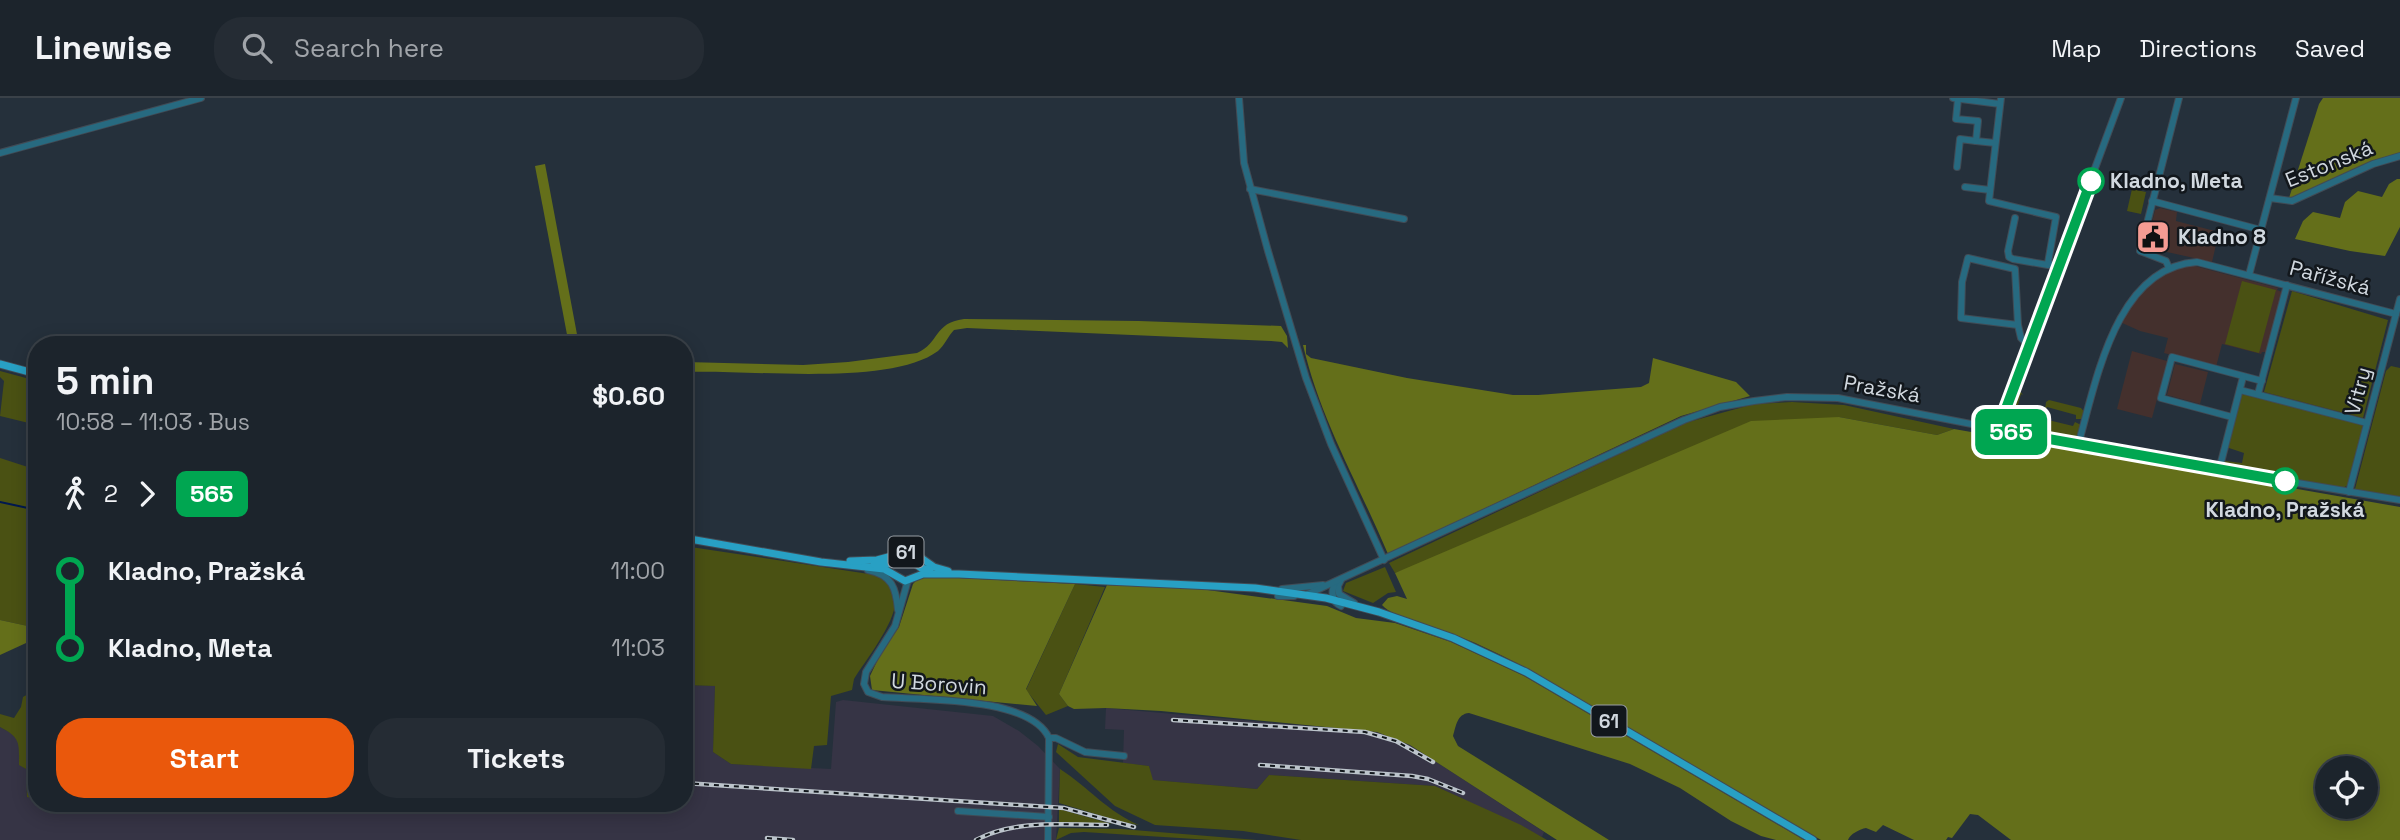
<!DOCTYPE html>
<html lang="en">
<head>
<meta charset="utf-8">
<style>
	body { margin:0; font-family:"Space Grotesk",sans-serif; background:#252c34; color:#f1f3f6; height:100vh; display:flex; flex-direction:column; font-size:26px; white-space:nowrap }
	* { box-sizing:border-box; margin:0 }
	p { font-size:23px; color:#a0a4a9 }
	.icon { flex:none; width:38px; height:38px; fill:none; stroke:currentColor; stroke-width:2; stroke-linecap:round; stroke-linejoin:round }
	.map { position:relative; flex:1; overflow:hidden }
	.details { position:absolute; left:28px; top:238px; width:665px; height:476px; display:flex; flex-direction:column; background:#1c242c; border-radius:28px; box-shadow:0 4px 18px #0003,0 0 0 2px #3a4148 }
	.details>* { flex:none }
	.badge { padding:0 14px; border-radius:10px; font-size:24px; line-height:46px }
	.fabs { position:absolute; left:2315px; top:658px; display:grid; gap:14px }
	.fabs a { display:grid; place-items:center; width:63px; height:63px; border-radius:50%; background:#1c242c; box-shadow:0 4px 18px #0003,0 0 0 2px #3a4148; font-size:35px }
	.map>.badge { position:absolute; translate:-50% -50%; box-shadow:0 0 0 4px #fff }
	.legs { display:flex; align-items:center; gap:10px; height:77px; padding:0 28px; font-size:23px }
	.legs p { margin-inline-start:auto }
	.overview { display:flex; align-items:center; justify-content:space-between; height:119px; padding:0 28px }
	h1 { font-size:38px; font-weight:700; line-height:52px }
	.button { display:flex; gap:14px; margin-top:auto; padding:14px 28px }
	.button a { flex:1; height:80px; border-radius:28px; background:#ea580c; color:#fff; font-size:28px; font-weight:700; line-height:80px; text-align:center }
	.button a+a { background:#252c34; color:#f1f3f6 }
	ul { padding:0 28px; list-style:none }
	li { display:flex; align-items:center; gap:24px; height:77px; font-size:26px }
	li i { display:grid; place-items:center; width:10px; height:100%; margin:0 9px; background:currentColor }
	li i::after { content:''; width:18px; height:18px; margin:-9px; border:5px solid; border-radius:50%; background:#1c242c }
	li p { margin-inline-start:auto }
	li:first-child i { background:linear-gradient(#0000 50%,currentColor 0) }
	li:last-child i { background:linear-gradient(currentColor 50%,#0000 0) }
	header { display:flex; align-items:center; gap:42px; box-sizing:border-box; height:98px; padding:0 35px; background:#1c242c; border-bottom:2px solid #3a4148 }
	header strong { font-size:33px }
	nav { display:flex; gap:38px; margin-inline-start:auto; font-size:24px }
	.search { width:490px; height:63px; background:#252c34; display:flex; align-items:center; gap:18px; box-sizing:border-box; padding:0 24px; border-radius:28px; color:#a0a4a9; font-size:26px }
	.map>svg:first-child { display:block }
</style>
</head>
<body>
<header>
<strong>Linewise</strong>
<div class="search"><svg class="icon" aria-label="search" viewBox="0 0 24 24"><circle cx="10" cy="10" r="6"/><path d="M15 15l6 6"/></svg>Search here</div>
<nav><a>Map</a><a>Directions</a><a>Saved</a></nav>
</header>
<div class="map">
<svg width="2400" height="742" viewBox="0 0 2400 742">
	<rect width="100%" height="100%" fill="#25303b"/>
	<g fill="#363445">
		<polygon points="684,587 715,588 713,654 731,666 831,671 836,604 843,602 993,618 1019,633 1038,648 1060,671 1056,742 0,742 0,629 13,636 19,645 19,666 26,671 27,699 33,699 37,648 37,705 684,705"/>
		<polygon points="1106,610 1377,634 1410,647 1544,734 1542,739 1435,688 1269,677 1257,691 1152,682 1149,668 1123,665 1124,632 1105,631"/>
	</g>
	<g fill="#44302d">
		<polygon points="2160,110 2177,114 2176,123 2219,134 2212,164 2149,150 2153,135 2150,134 2155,112"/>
		<polygon points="2191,167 2278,190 2277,192 2282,194 2266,254 2262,254 2261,256 2222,246 2216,269 2164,255 2168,240 2140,233 2120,224 2130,208 2150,187 2172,172"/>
		<polygon points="2132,253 2167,263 2152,320 2117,311"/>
		<polygon points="2175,266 2208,274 2200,306 2167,297"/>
	</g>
	<g fill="#4a5113">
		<polygon points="2132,91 2146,94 2141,116 2127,113"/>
		<polygon points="2242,183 2276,192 2259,255 2225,246"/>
		<polygon points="2292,193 2388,222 2363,320 2264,294"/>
		<polygon points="2391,268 2400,270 2400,400 2355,391 2386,273"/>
		<polygon points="0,273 37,283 37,327 0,318 4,283 0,279"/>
		<polygon points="2020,293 2023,297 2021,296 2013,325 2016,327 2016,330 2030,333 2031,330 2034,331 2037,319 2041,320 2043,316 2044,321 2073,328 2075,324 2081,327 2078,339 2071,344 2054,339 2045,339 2011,333 2007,330 2006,326 2017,294"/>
		<polygon points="2242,294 2362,326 2363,329 2348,387 2343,390 2223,369 2223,363 2225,363 2242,365 2244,355 2226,349"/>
		<polygon points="2049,302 2081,310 2085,315 2083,321 2076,321 2076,317 2047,309 2045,312 2046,304"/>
		<polygon points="1792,304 1844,307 1954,331 1937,337 1839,319 1395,475 1389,465 1685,325 1754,306"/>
		<polygon points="0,360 37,372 37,497 35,511 37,512 37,530 0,522"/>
		<path d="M684 448 882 478C888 484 894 493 895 502 897 523 865 563 854 581L852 592 831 598 827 647 814 648 811 671 731 666 713 654 715 588 684 587Z"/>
		<polygon points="1385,469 1396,494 1388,495 1373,505 1343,493 1346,485"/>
		<polygon points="1075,486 1105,489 1059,596 1068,608 1046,617 1026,592"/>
		<path d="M37 591V648L33 700 27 699 26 671 19 667C19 645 21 640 0 629V616L14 620 21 609 23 599Z"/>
		<polygon points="1058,646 1078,659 1149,668 1153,682 1257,691 1269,677 1435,688 1521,727 1547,742 1301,742 1243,733 1155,727 1115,708 1056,654"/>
		<path d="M1060 671C1088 689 1108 714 1139 727L1122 724 1059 705Z"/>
		<polygon points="1059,711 1112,726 1059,725"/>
		<polygon points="1059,730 1121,731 1257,742 1211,742 1084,734 1071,735 1056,742"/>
	</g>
	<g fill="#646f1a" fill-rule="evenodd">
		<polygon points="2323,0 2400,0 2400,56 2292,102 2289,100 2319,6"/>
		<polygon points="545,66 579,247 569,247 535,68"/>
		<polygon points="2397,81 2400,81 2400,129 2385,158 2350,153 2295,141 2303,123 2313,114 2340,120 2345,104 2358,93 2382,99 2389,86"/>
		<path d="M964 221 1139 223 1281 228 1287 238 1288 250 1282 244 1271 243 967 230 954 232C948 238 945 247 938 253 890 289 746 271 684 274L685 264 803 267 848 264 917 255C940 245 933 225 964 221Z"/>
		<path d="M1303 247H1306V256L1311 260 1407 280 1513 297H1538L1641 289 1649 285 1653 260 1736 284 1750 298 1681 318 1388 456C1359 387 1320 321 1303 247Z"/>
		<path d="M1839 319 1937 337 1954 331 2400 409V742H2011L1978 717 1970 716 1952 740 1948 739 1946 742H1914L1883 727 1876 734 1866 730C1860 731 1850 736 1848 742H1821L1528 571C1505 559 1482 547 1458 538 1439 530 1394 521 1382 507L1388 500 1397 498 1407 501 1395 475 1751 323ZM2328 670H2366V709H2328Z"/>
		<polygon points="920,478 1075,486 1026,591 1037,608 872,592 870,578 880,557 899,529 913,486"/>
		<path d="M1107 487 1200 491 1327 508 1356 520 1395 525 1451 544 1524 578 1804 742H1776L1761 738 1731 723 1680 690 1630 666 1469 615C1457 616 1456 628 1453 638L1458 648 1609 742H1557L1410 647 1377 634 1161 613 1106 610 1074 611 1068 608 1059 596Z"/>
		<polygon points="0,522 37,530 37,540 0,557"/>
	</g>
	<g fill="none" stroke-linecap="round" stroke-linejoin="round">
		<polyline stroke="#001850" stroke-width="2" points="0,404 37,412"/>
		<g stroke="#414b55" stroke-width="8">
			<g id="minor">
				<polyline points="1239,0 1244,65 1268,153 1306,280 1331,346 1384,462"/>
				<polyline points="1953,0 2000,6"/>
				<polyline points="2001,0 1989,103 2056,119 2048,165 2059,171"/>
				<polyline points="1958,1 1956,21 1978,23 1976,43 1995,45"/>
				<polyline points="0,55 201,0"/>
				<polyline points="1957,69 1960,41 1976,43"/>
				<polyline points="1965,89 1990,92"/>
				<polyline points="1250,91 1404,121"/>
				<polyline points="2270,100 2292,103 2373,66 2400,58"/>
				<polyline points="2152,103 2261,132"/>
				<polyline points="2015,120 2008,153 2009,159 2013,161 2048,167"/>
				<polyline points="2169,170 2166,163 2140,153 2179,0"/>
				<polyline points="2249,177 2296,0"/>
				<polyline points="2018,227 1961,220 1962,184 1968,160 2015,171 2018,227 2021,240 2029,248"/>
				<polyline points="2240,292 2367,325"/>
				<polyline points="2258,296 2287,187"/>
				<polyline points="2232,319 2161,300 2172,259 2262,283"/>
				<polyline points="1998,332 2121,0"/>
				<path d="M2078 347C2096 285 2115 169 2197 164L2396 216"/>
				<polyline points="2219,372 2243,279"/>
				<polyline points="2349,394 2400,201"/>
				<path d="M868 472C892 477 896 490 898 512"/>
				<path d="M908 482 895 528 866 574 864 586 868 594 882 599C922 602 1030 598 1049 640H1056L1085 654 1124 658"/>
				<polyline points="1341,482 1338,488 1339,496 1354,505"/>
				<path d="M1335 484C1331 494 1331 503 1341 508"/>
				<polyline points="1282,491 1323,487"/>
				<polyline points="1308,496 1684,322 1720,309 1754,303 1787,299 1838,300 2135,358 2400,402"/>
				<polyline points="1278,498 1294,498"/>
				<polyline points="958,713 1049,719"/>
				<polyline points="1048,742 1049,640"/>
			</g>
		</g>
		<g stroke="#414b55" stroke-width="9">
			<g id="major">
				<polyline points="0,266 37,276"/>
				<polyline points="684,440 821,464 884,471 905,483 923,476 959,476 1255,490 1326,500 1379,514 1453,540 1526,574 1813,742"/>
				<polyline points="850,463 877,462 907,454 917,457 934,469 948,473"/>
				<polyline points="874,466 889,466 908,460 921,470 930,472"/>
			</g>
		</g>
		<use href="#minor" stroke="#276a80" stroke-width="6"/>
		<use href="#major" stroke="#28a0c4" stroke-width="7"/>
		<g stroke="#bcc4cb" stroke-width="4.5">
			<g id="rail">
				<polyline points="1173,622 1365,634 1396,643 1433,664"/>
				<polyline points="1260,667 1412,678 1428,681 1463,695"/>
				<polyline points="684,685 1064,710 1134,729"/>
				<polyline points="767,740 793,742"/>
				<path d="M976 742C1016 721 1063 727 1107 727"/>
			</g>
		</g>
		<use href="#rail" stroke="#12171c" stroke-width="2" stroke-dasharray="5" stroke-linecap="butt"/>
	</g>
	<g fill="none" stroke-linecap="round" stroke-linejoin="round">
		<g stroke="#fff" stroke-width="16">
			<polyline id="line-1" points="2091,83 1998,332 2285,383"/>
		</g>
		<use href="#line-1" stroke="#00a651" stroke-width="10"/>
	</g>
	<defs>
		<g id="civic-square" transform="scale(1.75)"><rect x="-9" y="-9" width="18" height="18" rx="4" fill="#f59c93" stroke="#12171c"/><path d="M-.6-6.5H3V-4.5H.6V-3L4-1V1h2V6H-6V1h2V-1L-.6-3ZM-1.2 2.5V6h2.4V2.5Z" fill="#111"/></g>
	</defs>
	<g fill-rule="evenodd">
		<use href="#civic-square" x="2153" y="139"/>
	</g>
	<g fill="#fff" stroke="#00a651" stroke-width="3.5">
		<circle cx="2091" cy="83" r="12"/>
		<circle cx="2285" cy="383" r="12"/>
	</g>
	<g text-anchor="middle" stroke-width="5" stroke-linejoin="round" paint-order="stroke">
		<g fill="#12171c" stroke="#989ea4" stroke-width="2">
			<rect x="888.5" y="438.5" width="35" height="31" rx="5"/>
			<rect x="1591.5" y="607.5" width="35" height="31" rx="5"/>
		</g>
		<g font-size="19" font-weight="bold" fill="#d1d8df">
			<text x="906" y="461">61</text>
			<text x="1609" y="630">61</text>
		</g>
		<g font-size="21" fill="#d1d8df" stroke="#12171c">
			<text transform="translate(2329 66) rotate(-22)" y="7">Estonská</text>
			<text transform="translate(2330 180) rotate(15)" y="7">Pařížská</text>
			<text transform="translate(1882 291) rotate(10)" y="7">Pražská</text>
			<text transform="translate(2358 293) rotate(-75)" y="7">Vitry</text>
			<text transform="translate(939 586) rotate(4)" y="7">U Borovin</text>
		</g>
		<g font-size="21" font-weight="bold" fill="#d1d8df" stroke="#12171c" text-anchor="start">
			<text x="2110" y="90">Kladno, Meta</text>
			<text x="2285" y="419" text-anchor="middle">Kladno, Pražská</text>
		</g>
		<g font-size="21" font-weight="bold" fill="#d1d8df" stroke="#12171c" text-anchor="start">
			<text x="2178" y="146">Kladno 8</text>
		</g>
	</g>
</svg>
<div class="fabs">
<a><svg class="icon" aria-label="locate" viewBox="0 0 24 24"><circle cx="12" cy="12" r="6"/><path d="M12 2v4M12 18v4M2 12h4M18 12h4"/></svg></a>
</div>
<b class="badge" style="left:2011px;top:334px;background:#00a651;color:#fff">565</b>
<section class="details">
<div class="overview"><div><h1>5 min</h1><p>10:58 – 11:03 · Bus</p></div><b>$0.60</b></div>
<div class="legs"><svg class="icon" aria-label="walk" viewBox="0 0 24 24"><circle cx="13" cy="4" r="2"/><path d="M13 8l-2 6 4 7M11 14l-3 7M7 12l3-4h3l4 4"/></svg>2<svg class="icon" aria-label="forward" viewBox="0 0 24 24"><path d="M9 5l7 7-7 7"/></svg><b class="badge" style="background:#00a651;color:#fff">565</b></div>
<ul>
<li><i style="color:#00a651"></i><b>Kladno, Pražská</b><p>11:00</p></li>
<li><i style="color:#00a651"></i><b>Kladno, Meta</b><p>11:03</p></li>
</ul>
<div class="button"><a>Start</a><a>Tickets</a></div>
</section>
</div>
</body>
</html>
